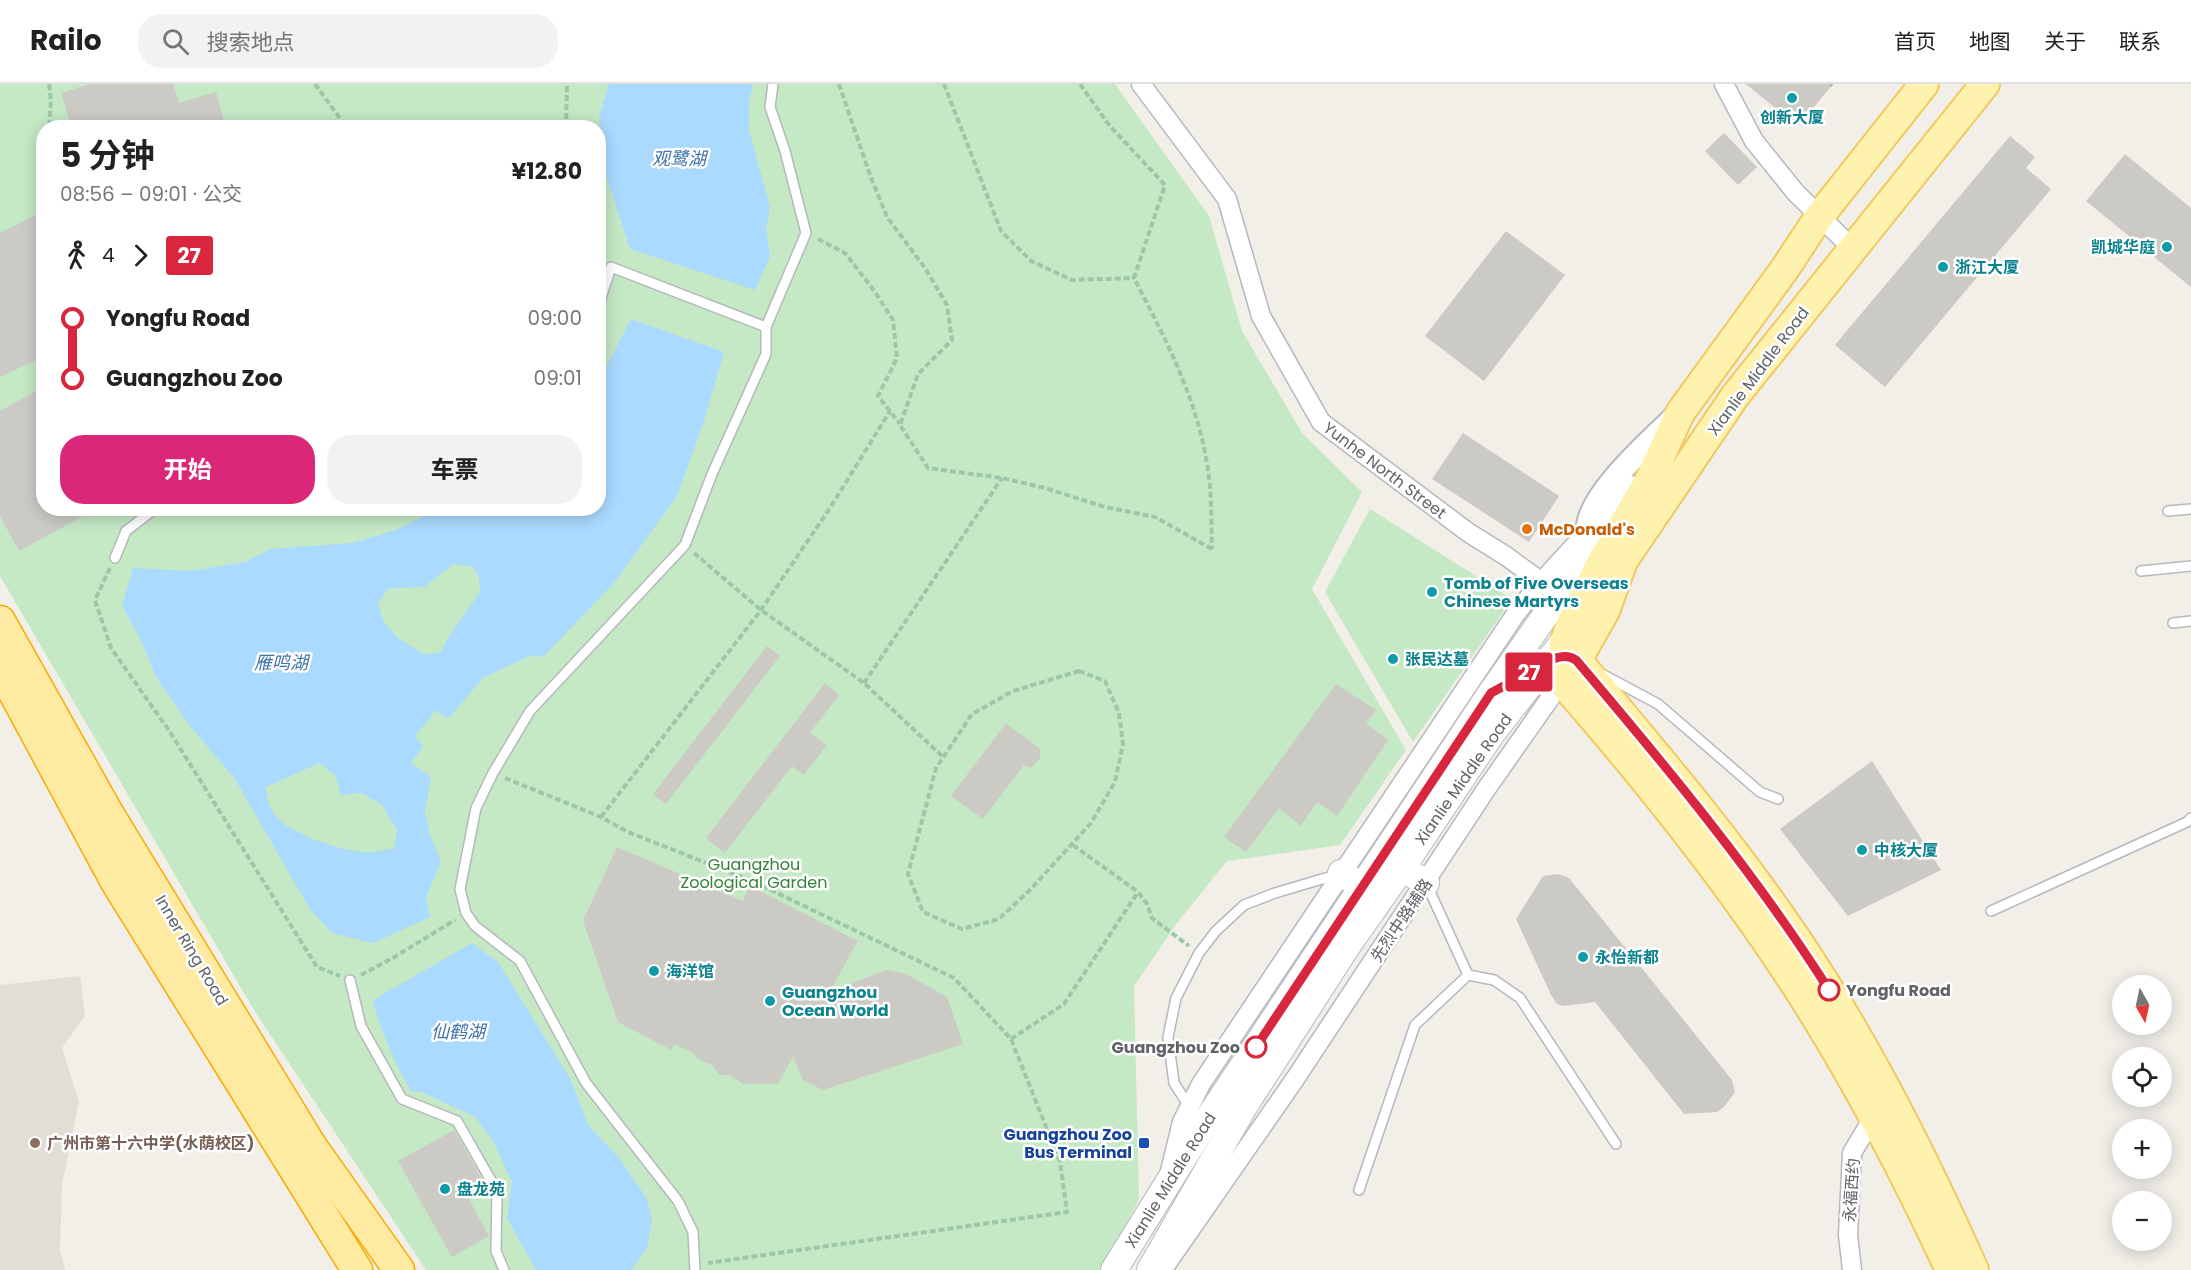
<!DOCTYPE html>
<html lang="zh">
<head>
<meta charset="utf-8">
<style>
	body { margin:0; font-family:Poppins,"Noto Sans SC",sans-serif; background:#f2f2f2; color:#222; height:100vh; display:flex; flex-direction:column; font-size:22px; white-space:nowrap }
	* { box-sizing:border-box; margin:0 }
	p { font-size:20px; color:#767676 }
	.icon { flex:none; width:33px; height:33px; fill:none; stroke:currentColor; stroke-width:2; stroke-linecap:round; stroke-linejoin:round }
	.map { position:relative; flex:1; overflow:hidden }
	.side { position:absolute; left:36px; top:36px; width:570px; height:396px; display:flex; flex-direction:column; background:#fff; border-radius:24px; box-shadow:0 3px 15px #0003 }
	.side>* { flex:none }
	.badge { padding:0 12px; border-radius:4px; font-size:21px; line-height:39px }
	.needle { width:39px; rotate:171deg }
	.fabs { position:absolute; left:2112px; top:891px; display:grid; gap:12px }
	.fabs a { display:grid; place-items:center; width:60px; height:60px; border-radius:50%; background:#fff; box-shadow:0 3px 15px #0003; font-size:30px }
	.map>.badge { position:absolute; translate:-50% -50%; box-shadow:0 0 0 3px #fff }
	.legs { display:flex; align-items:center; gap:9px; height:66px; padding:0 24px; font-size:20px }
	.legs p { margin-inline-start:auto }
	.overview { display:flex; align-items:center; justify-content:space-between; height:102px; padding:0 24px }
	h1 { font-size:33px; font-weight:700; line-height:45px }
	.primary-button { display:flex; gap:12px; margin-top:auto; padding:12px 24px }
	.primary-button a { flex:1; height:69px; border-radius:24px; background:#db2777; color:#fff; font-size:24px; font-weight:700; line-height:69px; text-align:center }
	.primary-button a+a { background:#f2f2f2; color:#222 }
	ul { padding:0 24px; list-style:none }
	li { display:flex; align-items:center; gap:21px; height:60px; font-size:22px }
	li i { display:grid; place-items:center; width:9px; height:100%; margin:0 8px; background:currentColor }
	li i::after { content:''; width:15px; height:15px; margin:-8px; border:4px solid; border-radius:50%; background:#fff }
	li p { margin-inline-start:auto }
	li:first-child i { background:linear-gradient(#0000 50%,currentColor 0) }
	li:last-child i { background:linear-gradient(currentColor 50%,#0000 0) }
	header { display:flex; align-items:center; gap:36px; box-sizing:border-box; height:84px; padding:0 30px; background:#fff; border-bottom:2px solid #e0e0e0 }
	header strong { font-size:28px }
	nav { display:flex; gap:33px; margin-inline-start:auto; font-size:21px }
	.search { width:420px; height:54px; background:#f2f2f2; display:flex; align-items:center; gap:15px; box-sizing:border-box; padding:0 21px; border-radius:24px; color:#767676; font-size:22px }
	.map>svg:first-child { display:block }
</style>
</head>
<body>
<header>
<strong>Railo</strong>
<div class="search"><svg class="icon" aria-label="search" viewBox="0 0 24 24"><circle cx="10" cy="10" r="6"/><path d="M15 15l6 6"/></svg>搜索地点</div>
<nav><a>首页</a><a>地图</a><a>关于</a><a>联系</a></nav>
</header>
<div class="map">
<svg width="2191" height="1186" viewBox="0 0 2191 1186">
	<rect width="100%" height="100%" fill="#f1efe8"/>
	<polygon fill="#e1ded6" points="80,892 85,932 62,964 79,1018 62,1101 60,1165 65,1186 0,1186 0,901"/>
	<g fill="#c5e8c5" fill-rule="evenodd">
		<path d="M0 0H1115L1209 132 1242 247 1302 349 1362 408 1312 505 1406 666 1340 761 1227 777 1177 839 1134 902 1139 1116 1101 1186H426L254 926 0 492ZM44 44H598V424H44Z"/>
		<polygon points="1370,425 1512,515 1413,658 1325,508"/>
	</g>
	<g fill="#aadaff" fill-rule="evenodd">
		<polygon points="609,0 753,0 749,16 749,46 770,123 766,145 770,172 755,206 630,165 602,80 599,33"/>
		<path d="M631 235 724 268 704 337 677 412 614 499 543 573 531 571 483 594 448 635 436 626 415 652 423 662 411 679 431 693 425 728 430 751 441 778 426 813 430 833 373 859 332 849 311 827 235 695 190 642 156 593 141 556 122 522 133 484 191 487 245 478 271 465 352 459 396 446 438 425 598 424 599 297ZM453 480 473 483 479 493 480 508 450 551 440 569 423 570 398 554 383 537 378 519 389 504 425 503ZM319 679 336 692 341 711 361 709 381 720 397 745 394 764C384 766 371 770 361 768 338 765 282 749 271 725 268 719 267 710 266 703Z"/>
		<path d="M472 859 498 878 571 996 588 1041 619 1074 647 1115 652 1137 647 1164 631 1186H536L507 1134 512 1098 493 1057 475 1033 424 1009 411 1007C394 977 381 949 373 916Z"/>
	</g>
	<g fill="#cccac5">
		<polygon points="90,0 173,0 179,19 216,8 226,44 72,44 61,9"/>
		<polygon points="1746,0 1833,0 1799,41 1781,39 1775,33 1775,24"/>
		<polygon points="1724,49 1757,83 1738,101 1705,67"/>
		<polygon points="2010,52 2035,73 2026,84 2051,105 1885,303 1835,261"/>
		<polygon points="2125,70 2191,124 2191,203 2086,117"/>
		<polygon points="44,127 44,272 0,293 0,149"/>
		<polygon points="1506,147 1565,191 1484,297 1425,252"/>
		<polygon points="44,303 44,424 98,424 19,467 0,432 0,327"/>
		<polygon points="1463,349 1559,412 1529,458 1432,395"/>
		<polygon points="767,562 780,572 666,720 653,710"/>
		<polygon points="825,599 839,611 810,649 827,661 804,691 792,682 725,769 706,754"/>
		<polygon points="1336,600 1376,626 1366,639 1388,656 1337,732 1317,718 1301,742 1279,724 1246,768 1224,753"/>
		<polygon points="1006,639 1040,665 1040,674 1031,684 1024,681 983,735 951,712"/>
		<polygon points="1872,677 1941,786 1848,832 1780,745"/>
		<polygon points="617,763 743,817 750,802 858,857 830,907 887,886 906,890 947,913 963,960 823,1006 803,996 793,972 778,1000 743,1000 730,991 719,991 712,981 698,975 693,969 674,960 671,966 618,938 583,837"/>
		<polygon points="1558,790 1569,794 1732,996 1735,1008 1724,1023 1717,1028 1684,1030 1595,918 1563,922 1557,920 1551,911 1516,835 1543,792"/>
		<polygon points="454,1046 485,1100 466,1110 489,1152 452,1173 398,1077"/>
	</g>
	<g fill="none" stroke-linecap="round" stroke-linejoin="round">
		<g stroke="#b5b8bc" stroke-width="12">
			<g id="service">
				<polyline points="598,223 611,183 766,243"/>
				<polyline points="2168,427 2191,425"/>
				<polyline points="115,474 126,447 156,424"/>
				<polyline points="2141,487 2191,482"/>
				<polyline points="2173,539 2191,537"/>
				<polyline points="1602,590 1658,620 1760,708 1778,715"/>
				<polyline points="1427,801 1468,891"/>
				<polyline points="1991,827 2187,738 2191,734"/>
				<polyline points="350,896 361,942 402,1015 457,1037 497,1107 496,1167 504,1186"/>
				<polyline points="1191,1022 1185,1016 1174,999 1168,953 1176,914 1199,869 1216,847 1244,821 1275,809 1339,790"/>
				<polyline points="1359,1106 1415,941 1468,891 1494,896 1520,914 1616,1060"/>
				<polyline points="695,1186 693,1148 678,1117 586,999 520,877 475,842 466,829 460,805 476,724 493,689 530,627 685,461 712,390 766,270 766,243 806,149 785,67 770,23 773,0"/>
			</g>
		</g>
		<g stroke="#b5b8bc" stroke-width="21">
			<g id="minor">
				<polyline points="1141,0 1227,115 1261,232 1321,338 1469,449 1506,472 1551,505"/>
				<polyline points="1724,0 1754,57 1796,109 1852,164"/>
				<polyline points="1170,1087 1182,1038 1201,1000 1515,531 1541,498 1575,461 1600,445"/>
				<polyline points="1163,1185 1295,995 1487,704 1567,590"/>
				<polyline points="1852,1186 1848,1151 1852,1069 1874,1032"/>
			</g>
		</g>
		<g stroke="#b5b8bc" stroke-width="26">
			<path id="tertiary" d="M1605 470C1598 464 1590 457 1588 448 1583 416 1652 355 1674 334"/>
		</g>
		<g stroke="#b6babf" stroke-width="28">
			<g id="secondary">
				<polyline points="1402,784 1426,799"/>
				<polyline points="1341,789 1363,803"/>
				<polyline points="1114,1186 1207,1036 1491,609 1559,512 1630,405"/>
				<polyline points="1150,1186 1245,1021 1348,861 1402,784 1490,652 1571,548"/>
			</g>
		</g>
		<g stroke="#f2c960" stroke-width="32">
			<g id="primary">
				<path d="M1924 0 1819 133 1784 186 1680 329 1650 395 1599 483 1570 542 1564 561 1562 598C1651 700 1737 807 1809 922 1862 1007 1908 1095 1950 1186"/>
				<path d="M1974 1186C1924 1074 1869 964 1801 862 1734 761 1654 668 1577 576L1605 527 1623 477 1735 312 1985 0"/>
			</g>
		</g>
		<g stroke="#f9ab00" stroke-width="33">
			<g id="trunk">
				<polyline points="0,537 108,729 312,1063 399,1186"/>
				<polyline points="0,583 116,798 357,1186"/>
			</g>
		</g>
		<g stroke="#9cc7a9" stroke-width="4" stroke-dasharray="6 3" stroke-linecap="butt">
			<polyline points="49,0 51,17 49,44"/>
			<polyline points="315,0 347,44"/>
			<polyline points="839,0 870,91 887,133 925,184 947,221 952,256 918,290 900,341 928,384 1002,394 1045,404 1105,423 1155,433 1212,465"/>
			<polyline points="944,0 1001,147 1031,177 1072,196 1134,194"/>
			<path d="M1080 0 1109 41 1165 101 1134 194C1166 256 1198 316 1208 386 1212 412 1211 439 1212 465"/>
			<polyline points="1830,0 1832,2"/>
			<polyline points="566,44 567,0"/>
			<polyline points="818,155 845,169 875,208 893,236 897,274 878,312 900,340"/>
			<polyline points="694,469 761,526 864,599 943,673"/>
			<polyline points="110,484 95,516 111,564 170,648 317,883 340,892"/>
			<polygon points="1079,587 1105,597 1119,629 1123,660 1115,698 1091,739 1031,805 999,835 962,845 923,828 908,790 936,684 972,630 1013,607"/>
			<polyline points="864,599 1002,394"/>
			<polyline points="505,694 601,733 628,748 752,797 954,894 1011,955 1060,1078 1067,1128 708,1179"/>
			<polyline points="601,733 761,526 830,424 890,327"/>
			<polyline points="1073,761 1138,808 1147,820 1152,834 1189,862"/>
			<polyline points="361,891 391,875 455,836"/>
			<polyline points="1011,955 1064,920 1138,808"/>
		</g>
		<use href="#service" stroke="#fff" stroke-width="9"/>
		<use href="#minor" stroke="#fff" stroke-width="18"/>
		<use href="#tertiary" stroke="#fff" stroke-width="22"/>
		<use href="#secondary" stroke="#fff" stroke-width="26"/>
		<use href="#primary" stroke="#fff2af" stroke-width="28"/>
		<use href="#trunk" stroke="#feeaa1" stroke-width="30"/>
	</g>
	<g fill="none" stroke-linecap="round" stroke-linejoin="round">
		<g stroke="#fff" stroke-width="14">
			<path id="line-1" d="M1256 963 1491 609 1553 575C1562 572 1568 571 1576 576 1666 682 1755 789 1829 906"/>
		</g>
		<use href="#line-1" stroke="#d7263d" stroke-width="9"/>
	</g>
	<g fill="#0f9aa8" stroke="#fff" stroke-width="2">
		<circle cx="1792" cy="14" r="6"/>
		<circle cx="2167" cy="163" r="6"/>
		<circle cx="1943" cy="183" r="6"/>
		<circle cx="1432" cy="508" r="6"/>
		<circle cx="1393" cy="575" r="6"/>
		<circle cx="1862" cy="766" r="6"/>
		<circle cx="1583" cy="873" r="6"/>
		<circle cx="654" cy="887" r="6"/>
		<circle cx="770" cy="917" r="6"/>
		<circle cx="445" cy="1105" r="6"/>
	</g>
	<circle fill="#e8710a" stroke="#fff" stroke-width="2" cx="1527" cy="445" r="6"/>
	<g fill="#fff" stroke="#d7263d" stroke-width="3">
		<circle cx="1829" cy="906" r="10"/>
		<circle cx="1256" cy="963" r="10"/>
	</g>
	<circle fill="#8d6e63" stroke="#fff" stroke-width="2" cx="35" cy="1059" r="6"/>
	<rect fill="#1a4fb4" stroke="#fff" stroke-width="2" x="1138" y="1053" width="12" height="12" rx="3"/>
	<g text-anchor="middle" stroke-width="5" stroke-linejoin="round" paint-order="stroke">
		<g font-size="16" font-weight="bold" fill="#0d838f" stroke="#fff" text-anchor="start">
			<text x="1792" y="39" text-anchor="middle">创新大厦</text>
			<text x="2155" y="169" text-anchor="end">凯城华庭</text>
			<text x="1955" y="189">浙江大厦</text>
			<text x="1444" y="505">Tomb of Five Overseas<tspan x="1444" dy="18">Chinese Martyrs</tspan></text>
			<text x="1405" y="581">张民达墓</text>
			<text x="1874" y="772">中核大厦</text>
			<text x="1595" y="879">永怡新都</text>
			<text x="666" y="893">海洋馆</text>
			<text x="782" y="914">Guangzhou<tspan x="782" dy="18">Ocean World</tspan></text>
			<text x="457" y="1111">盘龙苑</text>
		</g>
		<g font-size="16" fill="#5f6368" stroke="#fff">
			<text transform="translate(1758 287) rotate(-53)" y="6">Xianlie Middle Road</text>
			<text transform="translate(1385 386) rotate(37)" y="6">Yunhe North Street</text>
			<text transform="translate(1463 695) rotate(-55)" y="6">Xianlie Middle Road</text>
			<text transform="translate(1401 836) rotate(-56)" y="6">先烈中路辅路</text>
			<text transform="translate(192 866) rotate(59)" y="6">Inner Ring Road</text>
			<text transform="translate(1170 1096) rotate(-58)" y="6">Xianlie Middle Road</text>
			<text transform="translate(1851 1106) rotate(-86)" y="6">永福西约</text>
		</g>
		<g font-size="16" font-weight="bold" fill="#c56008" stroke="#fff" text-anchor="start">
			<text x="1539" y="451">McDonald's</text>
		</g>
		<g font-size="16" fill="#348238" stroke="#fff">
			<text x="754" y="786">Guangzhou<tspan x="754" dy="18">Zoological Garden</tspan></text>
		</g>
		<g font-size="16" font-weight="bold" fill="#5f6368" stroke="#fff" text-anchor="start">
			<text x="1846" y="912">Yongfu Road</text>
			<text x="1240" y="969" text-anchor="end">Guangzhou Zoo</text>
		</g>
		<g font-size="16" font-weight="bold" fill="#164399" stroke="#fff" text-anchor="end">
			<text x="1132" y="1056">Guangzhou Zoo<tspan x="1132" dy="18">Bus Terminal</tspan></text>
		</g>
		<g font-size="16" font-weight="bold" fill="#785e54" stroke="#fff" text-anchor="start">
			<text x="47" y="1065">广州市第十六中学(水荫校区)</text>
		</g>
		<g font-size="18" font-style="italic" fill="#4174aa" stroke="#fff">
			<text x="679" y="81">观鹭湖</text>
			<text x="281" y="585">雁鸣湖</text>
			<text x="458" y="954">仙鹤湖</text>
		</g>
	</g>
</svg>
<div class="fabs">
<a><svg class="needle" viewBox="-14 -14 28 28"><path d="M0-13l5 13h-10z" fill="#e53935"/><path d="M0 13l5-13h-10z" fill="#767676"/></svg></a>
<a><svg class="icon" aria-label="locate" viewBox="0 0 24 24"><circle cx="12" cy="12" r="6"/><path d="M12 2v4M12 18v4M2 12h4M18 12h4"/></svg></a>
<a>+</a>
<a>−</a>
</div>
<b class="badge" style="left:1529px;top:588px;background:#d7263d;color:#fff">27</b>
<section class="side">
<div class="overview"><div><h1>5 分钟</h1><p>08:56 – 09:01 · 公交</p></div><b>¥12.80</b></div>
<div class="legs"><svg class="icon" aria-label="walk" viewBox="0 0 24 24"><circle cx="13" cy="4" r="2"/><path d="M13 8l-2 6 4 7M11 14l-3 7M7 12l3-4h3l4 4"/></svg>4<svg class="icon" aria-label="forward" viewBox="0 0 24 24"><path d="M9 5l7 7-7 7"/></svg><b class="badge" style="background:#d7263d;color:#fff">27</b></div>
<ul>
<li><i style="color:#d7263d"></i><b>Yongfu Road</b><p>09:00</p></li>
<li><i style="color:#d7263d"></i><b>Guangzhou Zoo</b><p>09:01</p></li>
</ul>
<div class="primary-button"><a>开始</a><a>车票</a></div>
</section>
</div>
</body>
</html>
